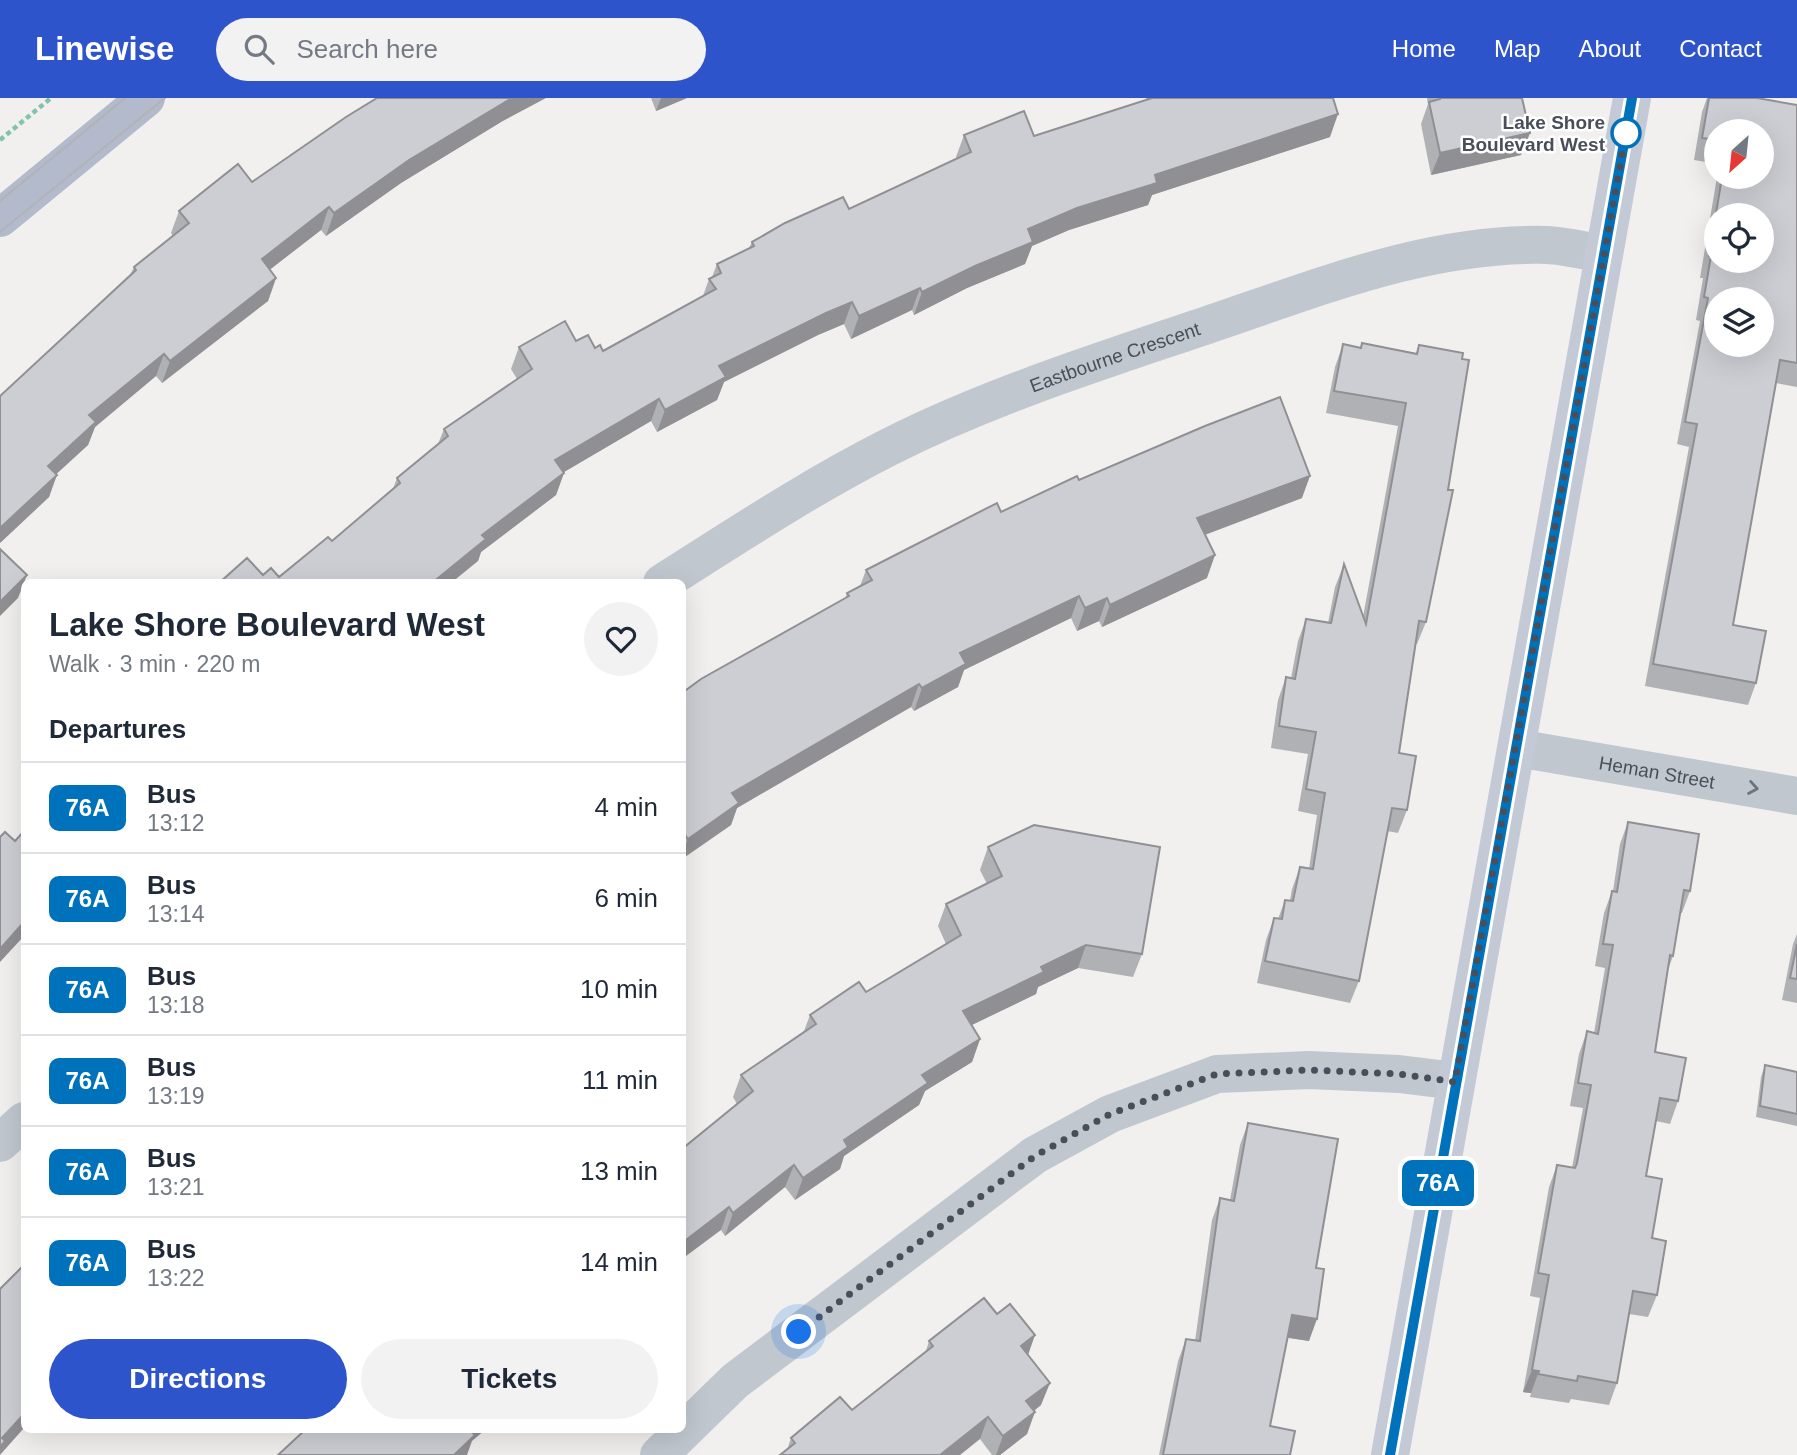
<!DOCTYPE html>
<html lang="en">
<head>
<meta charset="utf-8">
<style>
	body { margin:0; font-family:Helvetica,sans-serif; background:#f2f2f3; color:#1f2937; height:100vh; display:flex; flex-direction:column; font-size:26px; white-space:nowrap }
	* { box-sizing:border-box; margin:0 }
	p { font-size:23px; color:#747a83 }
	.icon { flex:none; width:38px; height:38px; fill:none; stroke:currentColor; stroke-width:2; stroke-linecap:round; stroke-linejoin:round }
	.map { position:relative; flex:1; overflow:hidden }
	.side { position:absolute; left:21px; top:481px; width:665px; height:854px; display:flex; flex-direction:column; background:#fff; border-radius:10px; box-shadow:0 7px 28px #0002 }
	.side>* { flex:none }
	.badge { padding:0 14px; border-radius:10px; font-size:24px; line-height:46px }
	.needle { width:46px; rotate:207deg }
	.controls { position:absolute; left:1704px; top:21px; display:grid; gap:14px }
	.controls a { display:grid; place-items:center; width:70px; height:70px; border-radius:50%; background:#fff; box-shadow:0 7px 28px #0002; font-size:35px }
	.you { position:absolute; width:35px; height:35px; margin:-18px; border:5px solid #fff; border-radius:50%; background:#1a73e8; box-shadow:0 0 0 10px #1a73e833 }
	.map>.badge { position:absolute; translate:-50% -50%; box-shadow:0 0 0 4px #fff }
	h2 { padding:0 28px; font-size:26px; line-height:63px }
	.round { display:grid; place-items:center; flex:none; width:74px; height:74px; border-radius:37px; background:#f2f2f3 }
	.head { display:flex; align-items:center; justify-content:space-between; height:119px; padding:0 28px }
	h1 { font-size:33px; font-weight:700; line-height:52px }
	.primary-button { display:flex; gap:14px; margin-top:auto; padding:14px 28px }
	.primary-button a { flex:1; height:80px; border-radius:42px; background:#2e54cc; color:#fff; font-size:28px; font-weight:700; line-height:80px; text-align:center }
	.primary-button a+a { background:#f2f2f3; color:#1f2937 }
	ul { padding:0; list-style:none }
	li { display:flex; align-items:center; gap:21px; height:91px; padding:0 28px; border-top:2px solid #e0e1e3 }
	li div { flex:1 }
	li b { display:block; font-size:26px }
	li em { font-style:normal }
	li .badge { min-width:77px; font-weight:700; text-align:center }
	header { display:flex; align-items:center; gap:42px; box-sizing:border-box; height:98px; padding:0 35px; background:#2e54cc; color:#fff }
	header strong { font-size:33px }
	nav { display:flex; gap:38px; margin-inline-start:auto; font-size:24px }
	.search { width:490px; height:63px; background:#f2f2f3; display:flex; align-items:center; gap:18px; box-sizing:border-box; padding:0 24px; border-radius:38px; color:#747a83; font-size:26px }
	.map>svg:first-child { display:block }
</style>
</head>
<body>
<header>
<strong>Linewise</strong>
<div class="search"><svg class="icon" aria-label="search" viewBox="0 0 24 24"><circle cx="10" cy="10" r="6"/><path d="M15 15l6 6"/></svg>Search here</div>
<nav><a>Home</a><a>Map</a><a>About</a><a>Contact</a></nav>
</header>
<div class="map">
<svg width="1797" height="1357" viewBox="0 0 1797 1357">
	<rect width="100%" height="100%" fill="#f1f0ef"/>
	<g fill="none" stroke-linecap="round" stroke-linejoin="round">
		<polyline stroke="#7fc4af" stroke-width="4.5" stroke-dasharray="5 3.5" stroke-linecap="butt" points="0,42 51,0"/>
		<g stroke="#c1c7cf" stroke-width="38">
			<path id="s1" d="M662 485C736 438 810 389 889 349 994 296 1108 261 1219 223 1325 187 1433 144 1547 147 1566 148 1586 153 1604 156"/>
			<path id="s2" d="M1517 650 1797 698"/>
			<polyline points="0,1045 24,1023"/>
			<polyline points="659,1357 735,1283 1035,1057 1110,1016 1217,976 1309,972 1399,976 1456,983"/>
		</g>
		<polyline stroke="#c4c9d6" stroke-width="38" points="1390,1357 1632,0"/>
		<polyline stroke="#b2bacb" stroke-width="38" points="0,120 146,0"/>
		<g stroke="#b2b3b9" stroke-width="2">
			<polyline points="0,103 125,0"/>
			<polyline points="0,134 165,0"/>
		</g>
	</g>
	<g fill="#b0b1b5">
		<polygon points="651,0 687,0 656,13"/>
		<polygon points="1146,0 1333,0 1330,39 1152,97 1148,107 1069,132 1032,148 1025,166 967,190 914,217 912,212 851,241 844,226 818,237 724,284 717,302 657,334 651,323 564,374 556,397 481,454 478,463 219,485 263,477 279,479 332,443 393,391 397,380 438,346 444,331 517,281 511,271 519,249 576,243 603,253 703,198 709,181 712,179 717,166 749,150 752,144 849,111 957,61 956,59 964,37 1034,38 1146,2"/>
		<polygon points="1427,0 1522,0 1530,35 1521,57 1431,77 1421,26 1428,6"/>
		<polygon points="1707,0 1757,0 1797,7 1797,289 1776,285 1733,527 1756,585 1748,607 1645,588 1689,349 1677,346 1700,223 1696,222 1703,180 1700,180 1717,79 1762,79 1717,33 1717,66 1694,62 1702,14"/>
		<polygon points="501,24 401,85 326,138 321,132 269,172 276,180 268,203 162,285 156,278 95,329 88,347 56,376 49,399 0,445 134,169 173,138 171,135 179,113 252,84"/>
		<polygon points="1362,245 1416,255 1419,247 1426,524 1417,546 1416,546 1399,655 1407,712 1398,735 1387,733 1359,883 1350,905 1257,885 1266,842 1274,820 1278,821 1285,802 1290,802 1292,791 1300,769 1309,771 1317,717 1298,713 1308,656 1271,650 1278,602 1286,579 1291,580 1298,543 1306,521 1328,525 1335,489 1344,466 1363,519 1398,328 1326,315 1335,269 1343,246 1360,250"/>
		<polygon points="1079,382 1302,400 1205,437 1207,480 1102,529 1099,523 1077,533 1071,520 964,572 958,589 914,613 911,609 737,710 731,727 682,761 682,595 845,501 847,495 860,488 866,472 1001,414"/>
		<polygon points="1628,724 1690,793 1682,815 1680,815 1673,858 1668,872 1655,954 1678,1003 1670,1026 1656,1023 1646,1078 1657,1197 1648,1219 1629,1216 1617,1285 1609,1307 1571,1301 1569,1305 1530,1299 1531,1295 1523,1294 1540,1200 1530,1198 1549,1089 1557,1067 1572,1070 1583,1010 1570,1008 1579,956 1587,933 1594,935 1605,870 1595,868 1604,815 1612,793 1613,793 1620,746"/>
		<polygon points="988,749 1142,856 1133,879 1078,870 1038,889 1036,896 972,927 980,941 972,964 925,993 919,1007 844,1058 840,1071 795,1102 785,1089 725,1138 721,1132 737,1006 733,999 741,977 804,933 810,917 866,894 946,846 938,828 946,806 987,786 980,772"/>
		<polygon points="1797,836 1797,905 1782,902 1793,846"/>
		<polygon points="1765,967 1797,974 1797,1028 1756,1019 1761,979"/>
		<polygon points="1248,1025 1316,1170 1309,1243 1288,1240 1270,1328 1290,1357 1159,1357 1178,1263 1186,1241 1195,1243 1212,1122 1220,1100 1230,1102 1240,1047"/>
		<polygon points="929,1243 1028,1256 1041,1307 1034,1313 1027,1336 1000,1357 992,1357 980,1341 787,1352 791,1340 852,1312 926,1253"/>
	</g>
	<g fill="#909094">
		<polygon points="512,0 546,0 501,24 401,85 326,138 334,115 409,62"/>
		<polygon points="661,0 687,0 656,13"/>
		<polygon points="1338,16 1330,39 1152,97 1148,107 1069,132 1032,148 1025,166 967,190 914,217 922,194 1028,131 1155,77"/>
		<polygon points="1530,35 1521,57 1431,77 1440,55"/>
		<polygon points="329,109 321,132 254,184 262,161"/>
		<polygon points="276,180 268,203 162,285 170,263"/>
		<polygon points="920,190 912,212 851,241 859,218"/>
		<polygon points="852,204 844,226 818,237 724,284 717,302 657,334 665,312 719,268 826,215"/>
		<polygon points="164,256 156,278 95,329 88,347 40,391 48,368 89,317"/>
		<polygon points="659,301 651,323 547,384 555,362"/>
		<polygon points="564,375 556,397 481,454 478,463 451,485 432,485 482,437"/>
		<polygon points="57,377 49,399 0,445 0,430"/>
		<polygon points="1310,378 1302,400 1188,443 1197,420"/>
		<polygon points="1215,457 1207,480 1102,529 1110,507"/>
		<polygon points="27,477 18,500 0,518 0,504"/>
		<polygon points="1079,498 1071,520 964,572 958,589 914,613 922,590 960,555"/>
		<polygon points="1107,500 1099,523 1077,533 1085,510"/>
		<polygon points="919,586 911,609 737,710 731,727 682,761 682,755 688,741 732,695"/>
		<polygon points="24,824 24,838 0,864 0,851"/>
		<polygon points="1086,847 1078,870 1038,889 1036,896 955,935 963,913 1041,869"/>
		<polygon points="980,941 972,964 925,993 919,1007 844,1058 840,1071 795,1102 803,1080 844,1042 922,977"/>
		<polygon points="794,1067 785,1089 725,1138 733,1115"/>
		<polygon points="729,1109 721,1132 682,1161 682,1145"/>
		<polygon points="1292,1217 1317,1221 1309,1243 1284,1239"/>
		<polygon points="1035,1237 1027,1260 1021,1248"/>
		<polygon points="1532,1272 1539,1273 1531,1295 1523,1294"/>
		<polygon points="1050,1285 1041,1307 1018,1325 1026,1303"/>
		<polygon points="1035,1314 1027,1336 1000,1357 996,1357 1003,1338"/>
		<polygon points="24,1316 24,1330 0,1357 0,1346 2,1340"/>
		<polygon points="988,1319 980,1341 960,1357 940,1357"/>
		<polygon points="469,1332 485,1332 472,1343 467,1357 454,1357"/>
	</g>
	<g fill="#cdced3" stroke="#909094" stroke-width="2" fill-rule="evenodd">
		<polygon points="377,0 512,0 409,62 334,115 329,109 262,161 276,180 170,263 164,256 89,317 96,324 48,368 57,377 0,430 0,298 136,172 134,169 189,125 179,113 238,66 252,84 346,19"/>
		<polygon points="1152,0 1333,0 1338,16 1155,77 1157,85 1077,110 1028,131 1033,144 975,168 922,194 920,190 859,218 852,204 826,215 719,268 726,279 665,312 659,301 555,362 564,375 482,437 486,441 432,485 219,485 247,460 263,477 271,470 279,479 328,439 332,443 400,385 397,380 448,338 444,331 532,271 519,249 565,223 576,243 588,237 595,250 600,247 603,253 716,191 709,181 721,175 717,166 754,148 752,144 785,125 843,99 849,111 971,54 964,37 1024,13 1034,38"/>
		<polygon points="1440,0 1522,0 1530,35 1440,55 1429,4 1440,1"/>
		<path d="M1709 0H1757L1797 7V265L1780 262 1733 527 1766 533 1756 585 1653 566 1697 326 1685 324 1708 200 1704 199 1711 158H1709L1722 79H1762V33H1717V42L1702 40ZM1717 117H1762V163H1717ZM1717 201H1762V247H1717Z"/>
		<polygon points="1362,245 1417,256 1419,247 1463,255 1462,261 1469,262 1448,392 1453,392 1426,524 1419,523 1399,655 1416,658 1407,712 1392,710 1359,883 1265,863 1274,820 1282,821 1285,802 1293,803 1300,769 1313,771 1325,695 1306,691 1316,634 1279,628 1286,579 1295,581 1306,521 1331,525 1344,466 1366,526 1406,305 1334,293 1343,246 1361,250"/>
		<polygon points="1280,299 1310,378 1197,420 1215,457 1110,507 1107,500 1085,510 1079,498 960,555 966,566 922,590 919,586 732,695 739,705 688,741 682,733 682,595 701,581 849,498 847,495 872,482 866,472 997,405 1001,414 1077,378 1079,382 1205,328"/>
		<polygon points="0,451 27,477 0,504"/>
		<polygon points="1628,724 1699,736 1690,793 1684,792 1673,858 1670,857 1655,954 1686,960 1678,1003 1660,1000 1646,1078 1662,1081 1652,1140 1666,1143 1657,1197 1633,1193 1617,1285 1578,1278 1577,1283 1538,1276 1539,1273 1532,1272 1549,1177 1538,1175 1557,1067 1575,1070 1577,1065 1591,987 1578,985 1587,933 1598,936 1613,847 1603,846 1612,793 1617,794"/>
		<polygon points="1034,727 1160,749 1142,856 1086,847 1041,869 1044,874 963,913 980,941 922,977 928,985 844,1042 848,1049 803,1080 794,1067 733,1115 729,1109 682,1145 682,1051 753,993 741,977 816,926 810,917 859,884 866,894 961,837 946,806 1002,778 988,749"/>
		<polygon points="24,733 24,824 0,851 0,739 5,734 15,743"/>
		<polygon points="1797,846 1797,881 1790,880"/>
		<polygon points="1765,967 1797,974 1797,1016 1760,1008"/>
		<polygon points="1248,1025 1338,1041 1316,1170 1324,1171 1317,1221 1292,1217 1270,1328 1295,1333 1290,1357 1163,1357 1186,1241 1200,1243 1220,1100 1234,1103"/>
		<polygon points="24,1167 24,1316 2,1340 5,1343 0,1349 0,1191"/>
		<polygon points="984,1200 997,1216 1010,1206 1035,1237 1021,1248 1050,1285 1026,1303 1035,1314 1003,1338 988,1319 940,1357 780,1357 795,1345 791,1340 840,1299 852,1312 933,1248 929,1243"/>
		<polygon points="305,1332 470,1332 475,1337 454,1357 278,1357"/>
	</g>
	<defs><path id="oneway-chevron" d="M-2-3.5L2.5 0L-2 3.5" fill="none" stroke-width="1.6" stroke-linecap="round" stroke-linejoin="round" transform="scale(1.75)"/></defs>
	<use stroke="#6d737d" href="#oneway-chevron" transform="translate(1753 690) rotate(10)"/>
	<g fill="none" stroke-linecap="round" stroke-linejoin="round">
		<g stroke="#fff" stroke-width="16">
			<polyline id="line" points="1390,1357 1632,0"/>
		</g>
		<use href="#line" stroke="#0072bc" stroke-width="10"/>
		<polyline stroke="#494f5a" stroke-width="7" stroke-dasharray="0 12.6" points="799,1234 1035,1058 1110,1016 1217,976 1309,972 1399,976 1455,984 1626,35"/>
	</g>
	<circle fill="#fff" stroke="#0072bc" stroke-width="3.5" cx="1626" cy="35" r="14"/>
	<g text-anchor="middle" stroke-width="5" stroke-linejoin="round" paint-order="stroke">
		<g font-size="19" font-weight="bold" fill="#494f5a" stroke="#fff" text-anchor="end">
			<text x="1605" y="31">Lake Shore<tspan x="1605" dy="22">Boulevard West</tspan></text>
		</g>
		<g font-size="19" fill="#494f5a" stroke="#fff">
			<text dy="7" stroke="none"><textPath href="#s1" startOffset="508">Eastbourne Crescent</textPath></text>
			<text dy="7" stroke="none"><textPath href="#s2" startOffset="142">Heman Street</textPath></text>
		</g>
	</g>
</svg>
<div class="controls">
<a><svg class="needle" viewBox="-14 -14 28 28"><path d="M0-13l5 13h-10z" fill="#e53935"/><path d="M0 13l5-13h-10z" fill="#747a83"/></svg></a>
<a><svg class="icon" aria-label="locate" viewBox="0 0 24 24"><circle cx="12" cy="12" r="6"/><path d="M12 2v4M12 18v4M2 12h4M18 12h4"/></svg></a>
<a><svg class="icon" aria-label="layers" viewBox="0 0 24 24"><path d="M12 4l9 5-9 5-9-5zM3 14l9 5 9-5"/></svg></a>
</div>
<div class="you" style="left:799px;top:1234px"></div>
<b class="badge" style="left:1438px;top:1085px;background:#0072bc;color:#fff">76A</b>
<section class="side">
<div class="head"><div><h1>Lake Shore Boulevard West</h1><p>Walk · 3 min · 220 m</p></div><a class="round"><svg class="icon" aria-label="heart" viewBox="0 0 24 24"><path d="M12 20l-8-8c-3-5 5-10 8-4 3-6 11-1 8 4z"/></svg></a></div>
<h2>Departures</h2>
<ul>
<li><span class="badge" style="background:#0072bc;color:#fff">76A</span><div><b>Bus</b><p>13:12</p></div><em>4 min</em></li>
<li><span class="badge" style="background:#0072bc;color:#fff">76A</span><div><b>Bus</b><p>13:14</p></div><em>6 min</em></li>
<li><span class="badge" style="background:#0072bc;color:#fff">76A</span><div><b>Bus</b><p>13:18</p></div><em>10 min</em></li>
<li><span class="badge" style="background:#0072bc;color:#fff">76A</span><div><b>Bus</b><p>13:19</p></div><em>11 min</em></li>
<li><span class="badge" style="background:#0072bc;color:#fff">76A</span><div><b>Bus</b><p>13:21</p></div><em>13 min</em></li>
<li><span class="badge" style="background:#0072bc;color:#fff">76A</span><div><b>Bus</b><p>13:22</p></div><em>14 min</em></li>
</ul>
<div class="primary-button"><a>Directions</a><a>Tickets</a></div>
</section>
</div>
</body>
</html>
